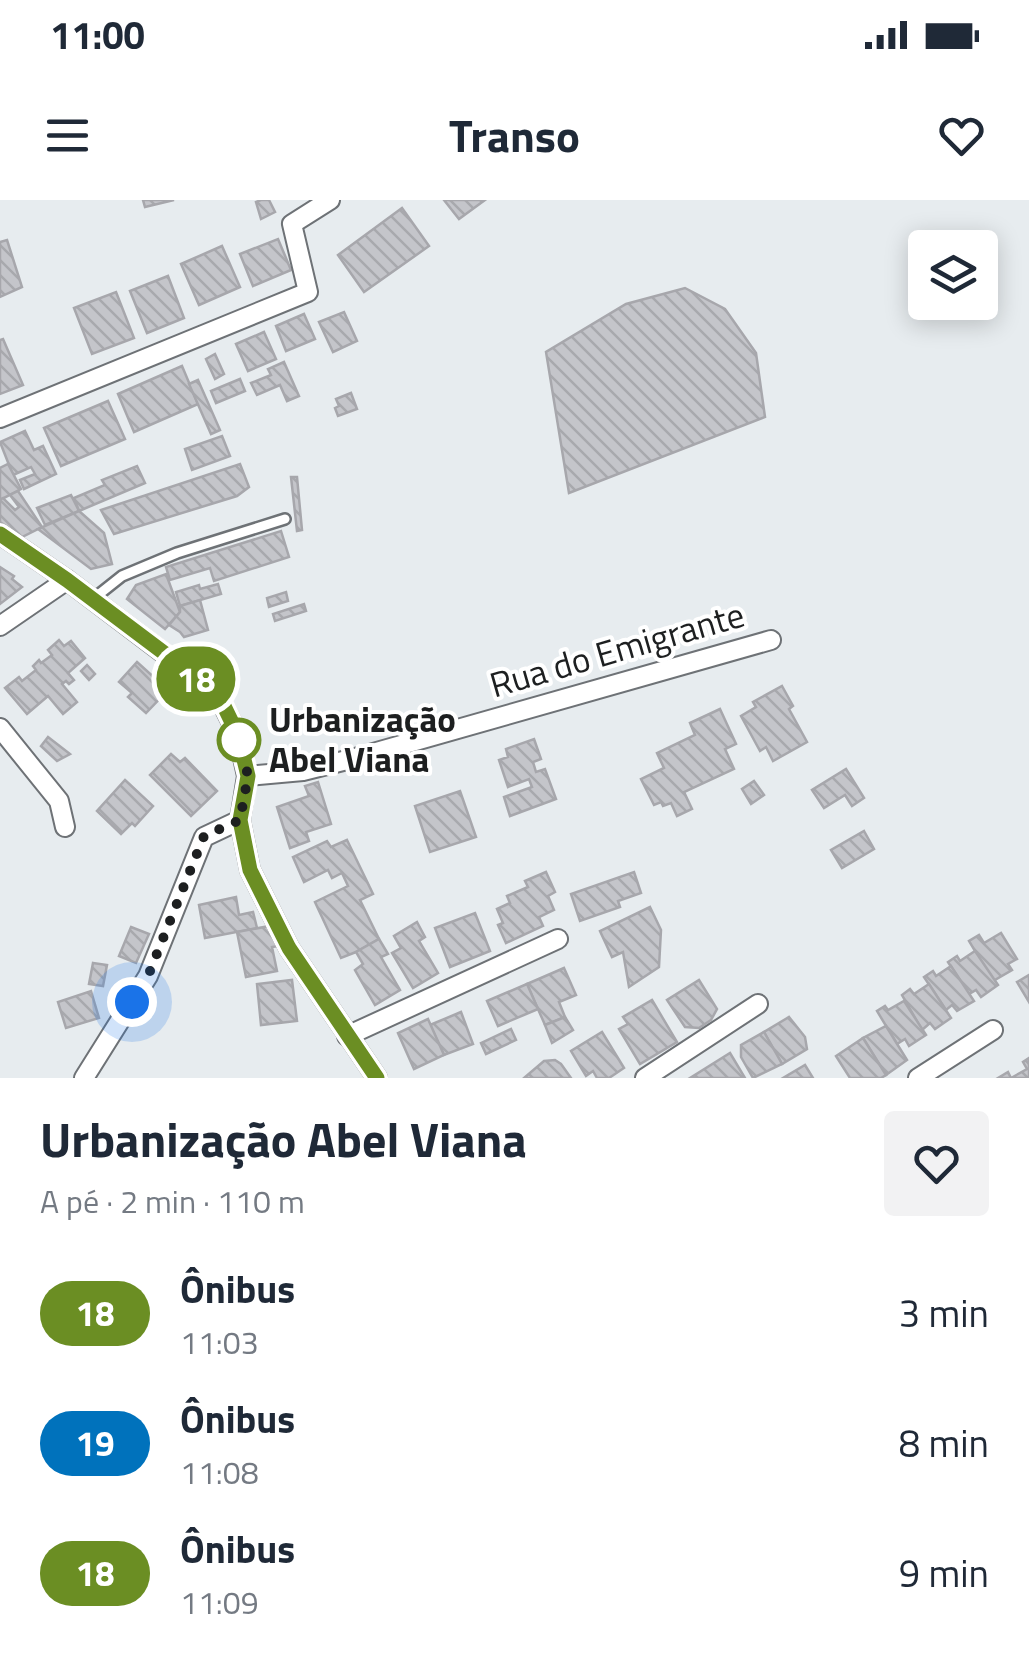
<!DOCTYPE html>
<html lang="pt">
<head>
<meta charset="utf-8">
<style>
	body { margin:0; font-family:"Titillium Web",sans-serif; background:#f2f2f3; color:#1f2937; height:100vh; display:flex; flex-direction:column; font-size:38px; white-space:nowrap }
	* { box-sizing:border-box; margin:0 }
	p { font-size:32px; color:#747a83 }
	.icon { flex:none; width:55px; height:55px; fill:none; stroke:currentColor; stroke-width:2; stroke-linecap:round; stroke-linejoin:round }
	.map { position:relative; height:878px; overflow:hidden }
	.side { display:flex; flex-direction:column; background:#fff; flex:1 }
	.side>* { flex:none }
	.badge { padding:0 20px; border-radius:32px; font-size:35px; line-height:65px }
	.fabs { position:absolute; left:908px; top:30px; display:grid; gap:20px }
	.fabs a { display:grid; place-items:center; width:90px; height:90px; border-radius:10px; background:#fff; box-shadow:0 5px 25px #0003; font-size:50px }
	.you { position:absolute; width:50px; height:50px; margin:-25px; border:8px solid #fff; border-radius:50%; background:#1a73e8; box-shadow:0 0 0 15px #1a73e833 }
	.map>.badge { position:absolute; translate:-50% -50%; box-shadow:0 0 0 5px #fff }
	.round { display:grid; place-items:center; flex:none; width:105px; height:105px; border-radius:10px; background:#f2f2f3 }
	.summary { display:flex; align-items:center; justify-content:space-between; height:170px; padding:0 40px }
	h1 { font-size:48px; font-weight:700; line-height:75px }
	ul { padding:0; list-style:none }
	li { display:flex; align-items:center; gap:30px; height:130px; padding:0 40px }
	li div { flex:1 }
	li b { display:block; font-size:38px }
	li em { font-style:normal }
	li .badge { min-width:110px; font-weight:700; text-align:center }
	.status { display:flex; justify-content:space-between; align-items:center; height:70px; padding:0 50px; background:#fff; direction:ltr }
	.status svg { height:28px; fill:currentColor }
	header { display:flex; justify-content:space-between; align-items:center; height:130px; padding:0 40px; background:#fff; font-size:45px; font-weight:700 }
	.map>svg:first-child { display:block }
</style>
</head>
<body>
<div class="status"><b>11:00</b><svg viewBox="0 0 49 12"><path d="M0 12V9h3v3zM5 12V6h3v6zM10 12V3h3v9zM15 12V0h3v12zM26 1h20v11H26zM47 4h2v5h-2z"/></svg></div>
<header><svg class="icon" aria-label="menu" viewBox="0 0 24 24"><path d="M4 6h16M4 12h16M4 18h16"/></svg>Transo<svg class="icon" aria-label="heart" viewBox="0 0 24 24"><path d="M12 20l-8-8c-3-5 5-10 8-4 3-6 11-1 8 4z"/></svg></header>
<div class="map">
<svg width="1029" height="878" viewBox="0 0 1029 878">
	<defs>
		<pattern id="building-back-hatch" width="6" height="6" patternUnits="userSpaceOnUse" patternTransform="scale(2.5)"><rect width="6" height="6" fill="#c4c5ca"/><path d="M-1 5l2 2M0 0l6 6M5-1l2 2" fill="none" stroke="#a8a9ad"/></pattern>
	</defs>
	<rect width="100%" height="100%" fill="#e7ecef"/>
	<g fill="url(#building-back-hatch)" stroke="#a7a7ac" stroke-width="2.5">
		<polygon points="143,0 174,0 145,7"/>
		<polygon points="261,0 269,0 275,12 261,19 256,2"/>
		<polygon points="444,0 485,0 459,19"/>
		<polygon points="402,8 429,46 364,92 338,55"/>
		<polygon points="278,39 291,70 253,86 240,54"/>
		<polygon points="7,40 22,87 0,97 0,42"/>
		<polygon points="222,46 240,87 199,105 181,64"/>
		<polygon points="168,76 184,118 147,133 130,91"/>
		<polygon points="685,88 725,109 756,153 765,217 569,293 546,152 626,104"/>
		<polygon points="116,92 134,138 92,154 74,108"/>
		<polygon points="344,112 357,141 333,152 319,122"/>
		<polygon points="304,114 315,139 286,151 276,126"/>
		<polygon points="264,132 276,159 248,171 236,144"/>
		<polygon points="3,139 23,185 0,194 0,140"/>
		<polygon points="215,154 224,174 215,179 206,159"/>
		<polygon points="284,162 299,196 287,201 280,185 257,195 251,183 271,175 268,169"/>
		<polygon points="182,166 198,204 134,232 118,194"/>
		<polygon points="240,179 245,191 216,203 211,191"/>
		<polygon points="198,180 220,230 211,234 189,184"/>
		<polygon points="351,193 357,209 338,216 335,208 339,206 336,199"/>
		<polygon points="108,201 125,239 61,266 44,228"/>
		<polygon points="25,231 34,250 43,246 56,274 24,289 20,280 35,274 31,267 13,275 0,242"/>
		<polygon points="222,236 230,256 192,270 185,249"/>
		<polygon points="8,264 21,289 0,300 0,268"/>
		<polygon points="240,264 249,287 237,296 114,334 101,310"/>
		<polygon points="137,266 145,283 79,311 74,298 105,285 102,280"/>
		<polygon points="291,277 297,277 302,330 297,331"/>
		<polygon points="18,291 42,327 22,337 0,322 0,300 3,298 15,310 19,307 10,295"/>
		<polygon points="71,295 79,311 45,325 37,308"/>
		<polygon points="79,311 104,333 112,364 91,369 38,329"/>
		<polygon points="281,331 289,357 214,381 210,368 170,380 166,367"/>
		<polygon points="0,367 14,376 12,379 22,387 0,404"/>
		<polygon points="166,374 180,412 165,429 127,399 136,385"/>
		<polygon points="218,384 221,394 180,406 176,392 199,385 200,389"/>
		<polygon points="286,392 288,401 269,407 267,398"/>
		<polygon points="200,400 208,430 184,437 180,432 169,425 180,412 180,406"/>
		<polygon points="304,404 306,411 275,421 273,414"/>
		<polygon points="59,440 64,446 71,441 85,458 68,473 74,480 69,484 66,481 62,484 77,502 63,514 48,496 27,514 5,488 19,477 22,481 36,470 33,466 39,460 41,463 52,455 48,450"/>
		<polygon points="137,462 168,490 146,513 128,497 132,493 119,482"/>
		<polygon points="87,465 95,474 89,480 81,471"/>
		<polygon points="782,486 793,506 789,509 807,542 773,561 766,547 760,551 741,516 756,507 753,502"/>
		<polygon points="720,509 736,544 725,549 734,569 684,592 692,609 677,616 671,603 663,606 661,602 654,605 641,579 664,568 657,553 695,535 690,523"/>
		<polygon points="48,537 70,554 57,561 41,546"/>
		<polygon points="534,539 541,559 533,562 536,572 545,569 556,599 510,616 504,597 532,587 529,579 508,587 499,560 508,557 506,549"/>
		<polygon points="171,554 180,562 185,558 217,591 191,616 150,575"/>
		<polygon points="846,569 864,598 852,606 845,595 824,608 812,590"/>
		<polygon points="125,580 153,606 135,626 132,623 121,634 97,611"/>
		<polygon points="754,581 764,595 751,604 742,589"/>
		<polygon points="318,582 331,624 306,632 309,641 290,648 277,607 309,596 305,586"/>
		<polygon points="460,591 476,637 430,652 415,606"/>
		<polygon points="864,631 874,649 842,668 831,650"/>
		<polygon points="347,640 373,694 360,700 379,739 356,752 341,758 315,702 348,686 342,673 332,678 328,670 304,682 293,657 327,641 331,647"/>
		<polygon points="546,672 555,692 548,696 554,710 539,717 543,726 506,743 498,725 503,723 497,709 510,703 507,696 528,687 525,681"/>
		<polygon points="634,672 641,693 618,701 620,707 580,721 571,694"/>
		<polygon points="236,697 239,715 253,712 257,728 205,738 199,705"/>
		<polygon points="650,707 661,730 659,767 629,787 623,752 612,757 600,731"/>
		<polygon points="475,713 490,751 450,767 435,728"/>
		<polygon points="417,722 425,737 419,741 438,773 413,788 392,753 401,748 394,736"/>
		<polygon points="275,725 279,746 272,747 277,771 246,777 237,732"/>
		<polygon points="131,727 149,734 136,763 119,756"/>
		<polygon points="1001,733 1017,759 1008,764 1012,770 993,781 969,741 979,735 984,743"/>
		<polygon points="379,739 388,754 381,757 400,790 375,805 355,770 363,764 356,752"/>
		<polygon points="975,751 998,785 981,797 976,790 969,794 948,762 957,756 960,761"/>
		<polygon points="93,763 107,765 103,786 89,784"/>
		<polygon points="951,766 974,801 957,811 952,805 946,810 924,777 933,771 936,776"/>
		<polygon points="564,768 576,795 559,802 565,817 545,825 527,784"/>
		<polygon points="1029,775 1029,802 1017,782"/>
		<polygon points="292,780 297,821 261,825 257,784"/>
		<polygon points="699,780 717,809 711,820 699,828 685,827 667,800"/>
		<polygon points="527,784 538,809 498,826 487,801"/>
		<polygon points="929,784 951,818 935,829 930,823 922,830 902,795 910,789 914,794"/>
		<polygon points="91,791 99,818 66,828 58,802"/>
		<polygon points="652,800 677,842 640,864 619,829 628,824 623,817"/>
		<polygon points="904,801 926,835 909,846 905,839 897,844 877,811 885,806 888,810"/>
		<polygon points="461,812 473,844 444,855 430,825"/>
		<polygon points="565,817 573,830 552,843 545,825"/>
		<polygon points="789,817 805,837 807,849 782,864 764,832"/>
		<polygon points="428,819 444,855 414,869 398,833"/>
		<polygon points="886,826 907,860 886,875 863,838"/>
		<polygon points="511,829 516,840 486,854 481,843"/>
		<polygon points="602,832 624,868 609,878 597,878 593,871 586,876 571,851"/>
		<polygon points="764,832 782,864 753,878 741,857 741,845"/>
		<polygon points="863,838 886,875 881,878 850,878 836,856"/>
		<polygon points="730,853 745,878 690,878"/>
		<polygon points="1029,858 1029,878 998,878 1008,872 1011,878 1027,869 1023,862"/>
		<polygon points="555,860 561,864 571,878 524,878 544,861"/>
		<polygon points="805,865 813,878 783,878"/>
	</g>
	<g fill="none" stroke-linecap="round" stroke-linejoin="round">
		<g stroke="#6e7276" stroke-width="14">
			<polyline id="lane" points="93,399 122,376 177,353 285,319"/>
		</g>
		<g stroke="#6e7276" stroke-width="22">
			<g id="street">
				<polyline points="0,218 308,92 292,24 330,0"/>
				<polyline points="0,334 67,380 191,474 223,505 238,535 247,576 240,620 250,670 289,748 377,878"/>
				<polyline points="0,426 67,380"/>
				<polyline points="0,528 59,601 65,627"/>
				<polyline points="247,576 303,571 359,557 771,440"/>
				<polyline points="347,836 558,739"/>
				<polyline points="84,878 148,776 204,637 240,620"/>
				<polyline points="645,878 758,804"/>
				<polyline points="918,878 993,830"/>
			</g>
		</g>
		<use href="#lane" stroke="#fff" stroke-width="9"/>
		<use href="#street" stroke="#fff" stroke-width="18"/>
	</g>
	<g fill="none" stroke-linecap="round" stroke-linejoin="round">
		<g stroke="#fff" stroke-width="22">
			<polyline id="line" points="0,334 67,380 192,474 223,504 238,535 248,576 240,620 250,670 289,748 377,878"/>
		</g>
		<use href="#line" stroke="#6b8e23" stroke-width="15"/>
		<polyline stroke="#1d1f20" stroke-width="10" stroke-dasharray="0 18" points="132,802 148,776 204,636 240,620 248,576 238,535 239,540"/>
	</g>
	<circle fill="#fff" stroke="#6b8e23" stroke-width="5" cx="239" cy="540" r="20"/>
	<g text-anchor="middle" stroke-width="8" stroke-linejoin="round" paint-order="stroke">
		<g font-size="35" fill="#1d1f20" stroke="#fff">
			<text transform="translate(617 450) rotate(-16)" y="12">Rua do Emigrante</text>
		</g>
		<g font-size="35" font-weight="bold" fill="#1d1f20" stroke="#fff" text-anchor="start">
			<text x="269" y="532">Urbanização<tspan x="269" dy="40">Abel Viana</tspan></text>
		</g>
	</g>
</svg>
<div class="fabs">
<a><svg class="icon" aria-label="layers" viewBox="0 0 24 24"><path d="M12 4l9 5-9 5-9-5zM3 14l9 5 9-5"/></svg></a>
</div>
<div class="you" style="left:132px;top:802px"></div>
<b class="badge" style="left:196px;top:479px;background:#6b8e23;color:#fff">18</b>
</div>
<section class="side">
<div class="summary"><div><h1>Urbanização Abel Viana</h1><p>A pé · 2 min · 110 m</p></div><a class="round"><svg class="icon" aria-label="heart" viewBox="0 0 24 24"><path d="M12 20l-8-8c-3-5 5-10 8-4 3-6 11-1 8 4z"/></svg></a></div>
<ul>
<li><span class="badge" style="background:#6b8e23;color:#fff">18</span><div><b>Ônibus</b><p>11:03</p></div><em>3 min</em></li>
<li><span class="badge" style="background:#0072bc;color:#fff">19</span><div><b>Ônibus</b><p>11:08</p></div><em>8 min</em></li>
<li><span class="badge" style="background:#6b8e23;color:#fff">18</span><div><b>Ônibus</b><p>11:09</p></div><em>9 min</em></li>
</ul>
</section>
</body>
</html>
